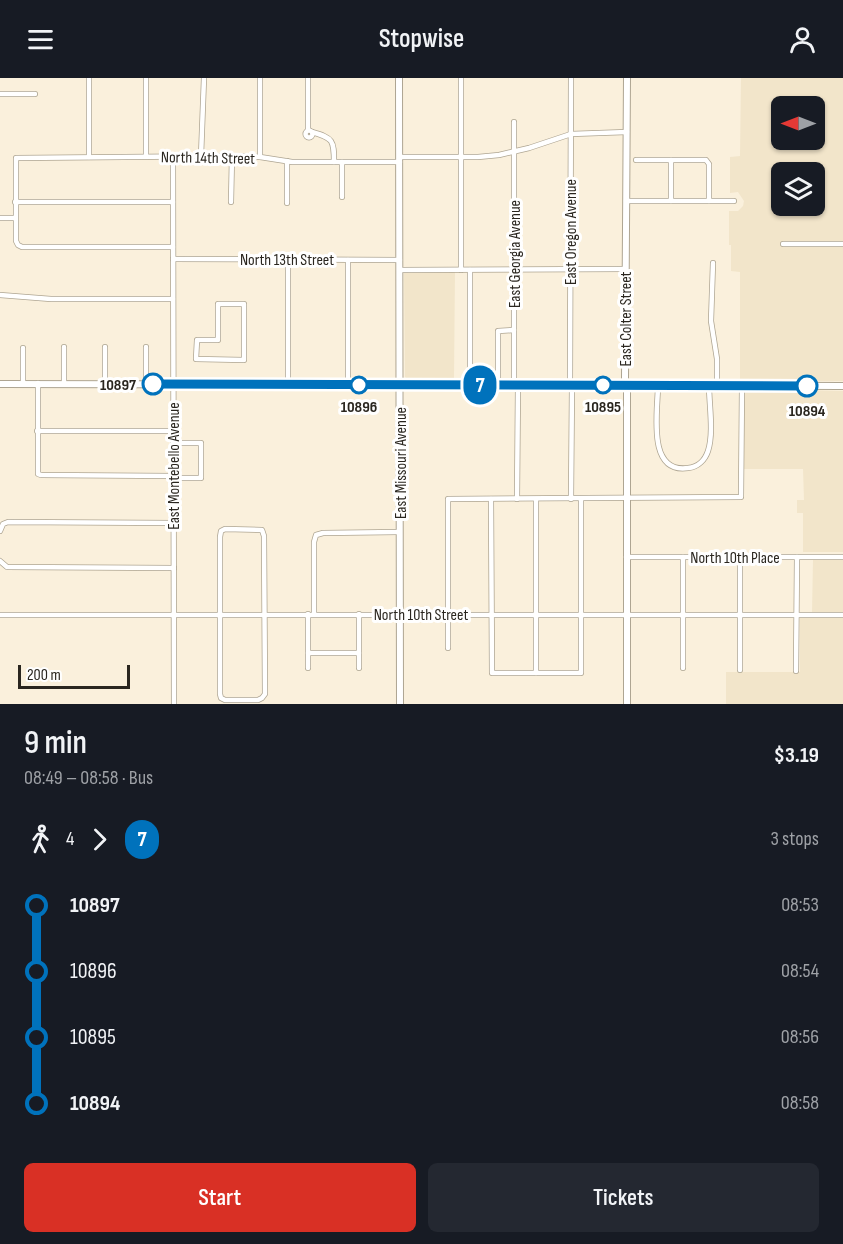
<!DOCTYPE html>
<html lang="en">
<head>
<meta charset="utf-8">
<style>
	body { margin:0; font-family:"Sofia Sans Condensed",sans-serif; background:#242831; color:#f1f3f6; height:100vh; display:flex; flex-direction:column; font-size:22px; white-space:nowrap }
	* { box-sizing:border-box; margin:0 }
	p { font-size:20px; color:#9ea1a6 }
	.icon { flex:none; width:33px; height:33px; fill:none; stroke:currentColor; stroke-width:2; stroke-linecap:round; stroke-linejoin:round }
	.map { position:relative; height:626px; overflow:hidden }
	.details { display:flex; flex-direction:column; background:#171b24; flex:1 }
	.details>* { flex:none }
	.badge { padding:0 12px; border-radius:20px; font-size:21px; line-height:39px }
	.needle { width:39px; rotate:270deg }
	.controls { position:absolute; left:771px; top:18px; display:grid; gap:12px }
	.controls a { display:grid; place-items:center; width:54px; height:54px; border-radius:9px; background:#171b24; box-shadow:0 2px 4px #0004; font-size:30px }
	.scale { position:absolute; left:18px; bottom:15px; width:112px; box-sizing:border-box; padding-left:6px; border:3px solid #2a261f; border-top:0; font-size:16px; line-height:21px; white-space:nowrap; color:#2a261f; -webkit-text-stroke:4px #fff; paint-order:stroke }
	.map>.badge { position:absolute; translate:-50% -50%; box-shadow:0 0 0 3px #fff }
	.legs { display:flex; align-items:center; gap:9px; height:66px; padding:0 24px; font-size:20px }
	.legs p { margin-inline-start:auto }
	.summary { display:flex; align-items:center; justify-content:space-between; height:102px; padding:0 24px }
	h1 { font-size:33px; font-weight:600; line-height:45px }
	.action { display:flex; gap:12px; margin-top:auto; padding:12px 24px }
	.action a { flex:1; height:69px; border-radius:9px; background:#d93025; color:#fff; font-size:24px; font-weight:600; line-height:69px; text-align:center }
	.action a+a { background:#242831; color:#f1f3f6 }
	ul { padding:0 24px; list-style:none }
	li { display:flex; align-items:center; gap:21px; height:66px; font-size:22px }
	li i { display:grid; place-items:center; width:9px; height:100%; margin:0 8px; background:currentColor }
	li i::after { content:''; width:15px; height:15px; margin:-8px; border:4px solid; border-radius:50%; background:#171b24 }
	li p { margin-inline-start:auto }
	li:first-child i { background:linear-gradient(#0000 50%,currentColor 0) }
	li:last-child i { background:linear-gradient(currentColor 50%,#0000 0) }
	header { display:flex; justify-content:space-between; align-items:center; height:78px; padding:0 24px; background:#171b24; font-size:27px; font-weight:600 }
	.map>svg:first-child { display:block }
</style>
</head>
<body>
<header><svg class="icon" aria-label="menu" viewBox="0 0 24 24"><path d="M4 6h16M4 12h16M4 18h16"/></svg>Stopwise<svg class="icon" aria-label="person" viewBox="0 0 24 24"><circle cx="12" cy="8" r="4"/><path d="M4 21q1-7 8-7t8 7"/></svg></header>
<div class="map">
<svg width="843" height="626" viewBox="0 0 843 626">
	<rect width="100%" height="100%" fill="#faf0dc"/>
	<g fill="#f2e5ca" fill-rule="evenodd">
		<path d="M741 0H843V303H740V194L731 193V167H729V133H738L743 128 744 123 738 114 730 115V79L740 78ZM782 28H814V62H782ZM782 94H814V128H782Z"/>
		<polygon points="455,194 454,302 409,303 405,299 404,195"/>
		<polygon points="748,311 843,313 843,474 803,474 803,435 797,435 797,422 804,422 803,391 744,391 744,314"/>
		<polygon points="813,481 843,482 843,534 812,534"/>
		<polygon points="800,540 843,540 843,626 726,626 726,594 800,594"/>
	</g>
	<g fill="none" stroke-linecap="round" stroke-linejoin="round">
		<g stroke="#aea592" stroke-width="6">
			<g id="street">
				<polyline points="146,0 146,78"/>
				<polyline points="260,0 260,79"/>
				<polyline points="308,0 308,52"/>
				<polyline points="461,0 461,192"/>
				<polyline points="0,16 35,16"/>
				<circle cx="309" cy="56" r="3.5"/>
				<path d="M312 54C333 60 334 62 334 84"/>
				<polyline points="173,78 174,626"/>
				<polyline points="201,78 204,0"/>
				<polyline points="89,79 89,0"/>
				<polyline points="400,79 478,79 499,77 529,70 571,56 627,54"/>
				<polyline points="636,82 671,82"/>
				<polyline points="342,84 342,119"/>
				<polyline points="626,123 734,123"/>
				<polyline points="671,123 671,82 706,82 709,86 709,123"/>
				<polyline points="15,124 173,124"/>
				<polyline points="231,124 232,78"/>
				<polyline points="287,125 287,83"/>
				<polyline points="0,140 15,140"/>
				<polyline points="783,166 843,166"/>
				<polyline points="173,169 22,169 18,167 16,163 16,80 232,78 260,79 292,84 400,84"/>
				<polyline points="173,181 400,182"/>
				<polyline points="288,181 288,307"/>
				<polyline points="713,185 711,243 717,281 717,307"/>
				<polyline points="400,192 625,191"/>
				<polyline points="470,192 470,307"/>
				<polyline points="0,217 51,221 173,221"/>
				<polygon points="218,226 244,226 244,282 196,281 197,262 218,262"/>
				<polyline points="64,269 64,305"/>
				<polyline points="105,269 105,306"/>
				<polyline points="38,305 38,396 41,397 173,398"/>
				<polyline points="23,306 23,270"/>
				<polyline points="146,306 146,269"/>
				<polyline points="348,307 348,182"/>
				<polyline points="498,307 498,253 514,252"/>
				<polyline points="514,307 514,44"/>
				<polyline points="570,307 571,0"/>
				<path d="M658 307C658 332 646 396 688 390 698 389 705 382 708 373 714 355 709 326 709 307"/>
				<polyline points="37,353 173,353"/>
				<polyline points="173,365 201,365 201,400 173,400"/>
				<polyline points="491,421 492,595 581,595 581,421"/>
				<polyline points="517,421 518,307"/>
				<polyline points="571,421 572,307"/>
				<polygon points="225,451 262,452 264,458 265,616 262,620 258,622 225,622 221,620 220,616 220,459 221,453"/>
				<polyline points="0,453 3,446 8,444 174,445"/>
				<polyline points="626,479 843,479"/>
				<polyline points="683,479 683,590"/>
				<polyline points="0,483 7,489 174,490"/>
				<polyline points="314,536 314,464 316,457 323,455 399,454"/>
				<polyline points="0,537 843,537"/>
				<polyline points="448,570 448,421 741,419 742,308"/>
				<polyline points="308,575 359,575"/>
				<polyline points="308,590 308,536"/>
				<polyline points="359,590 359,536"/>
				<polyline points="740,592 740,479"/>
				<polyline points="796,593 797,479"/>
				<polyline points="536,595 536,421"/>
			</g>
		</g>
		<g stroke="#aea592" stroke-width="8">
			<g id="secondary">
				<polyline points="399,0 400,626"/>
				<polyline points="627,0 625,300 627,314 627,626"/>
				<polyline points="0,306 843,308"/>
			</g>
		</g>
		<use href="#street" stroke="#fff" stroke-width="4.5"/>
		<use href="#secondary" stroke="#fff" stroke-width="6"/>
	</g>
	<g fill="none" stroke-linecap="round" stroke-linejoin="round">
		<g stroke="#fff" stroke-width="14">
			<polyline id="line-1" points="153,306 807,308"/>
		</g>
		<use href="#line-1" stroke="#0072bc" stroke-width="9"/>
	</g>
	<g fill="#fff" stroke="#0072bc" stroke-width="3">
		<circle cx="153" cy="306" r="10"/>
		<circle cx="359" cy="307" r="8"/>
		<circle cx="603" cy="307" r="8"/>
		<circle cx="807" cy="308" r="10"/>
	</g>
	<g text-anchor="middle" stroke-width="6" stroke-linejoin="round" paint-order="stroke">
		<g font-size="16" fill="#2a261f" stroke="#fff">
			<text transform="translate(208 79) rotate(1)" y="6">North 14th Street</text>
			<text transform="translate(570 154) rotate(-90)" y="6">East Oregon Avenue</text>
			<text transform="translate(514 176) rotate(-90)" y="6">East Georgia Avenue</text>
			<text x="287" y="187">North 13th Street</text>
			<text transform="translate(625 241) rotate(-90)" y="6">East Colter Street</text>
			<text transform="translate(400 385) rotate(-90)" y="6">East Missouri Avenue</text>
			<text transform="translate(173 388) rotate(-90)" y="6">East Montebello Avenue</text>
			<text x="735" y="485">North 10th Place</text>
			<text x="421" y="542">North 10th Street</text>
		</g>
		<g font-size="16" font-weight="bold" fill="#2a261f" stroke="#fff">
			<text x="136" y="312" text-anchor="end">10897</text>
			<text x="359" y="334">10896</text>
			<text x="603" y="334">10895</text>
			<text x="807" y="338">10894</text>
		</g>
	</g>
</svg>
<div class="controls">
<a><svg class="needle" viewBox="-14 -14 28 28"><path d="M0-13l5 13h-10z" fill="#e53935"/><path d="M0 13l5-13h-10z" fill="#9ea1a6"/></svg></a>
<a><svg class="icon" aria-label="layers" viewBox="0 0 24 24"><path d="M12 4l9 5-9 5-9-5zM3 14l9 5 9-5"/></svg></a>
</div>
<div class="scale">200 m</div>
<b class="badge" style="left:480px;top:307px;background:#0072bc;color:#fff">7</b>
</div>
<section class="details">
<div class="summary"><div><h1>9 min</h1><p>08:49 – 08:58 · Bus</p></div><b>$3.19</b></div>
<div class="legs"><svg class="icon" aria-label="walk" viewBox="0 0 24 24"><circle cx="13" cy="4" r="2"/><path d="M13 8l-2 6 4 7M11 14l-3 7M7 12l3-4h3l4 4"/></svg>4<svg class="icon" aria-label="forward" viewBox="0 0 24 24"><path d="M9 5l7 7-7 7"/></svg><b class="badge" style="background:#0072bc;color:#fff">7</b><p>3 stops</p></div>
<ul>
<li><i style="color:#0072bc"></i><b>10897</b><p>08:53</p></li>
<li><i style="color:#0072bc"></i><span>10896</span><p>08:54</p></li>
<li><i style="color:#0072bc"></i><span>10895</span><p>08:56</p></li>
<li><i style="color:#0072bc"></i><b>10894</b><p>08:58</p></li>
</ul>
<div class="action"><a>Start</a><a>Tickets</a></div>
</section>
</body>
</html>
